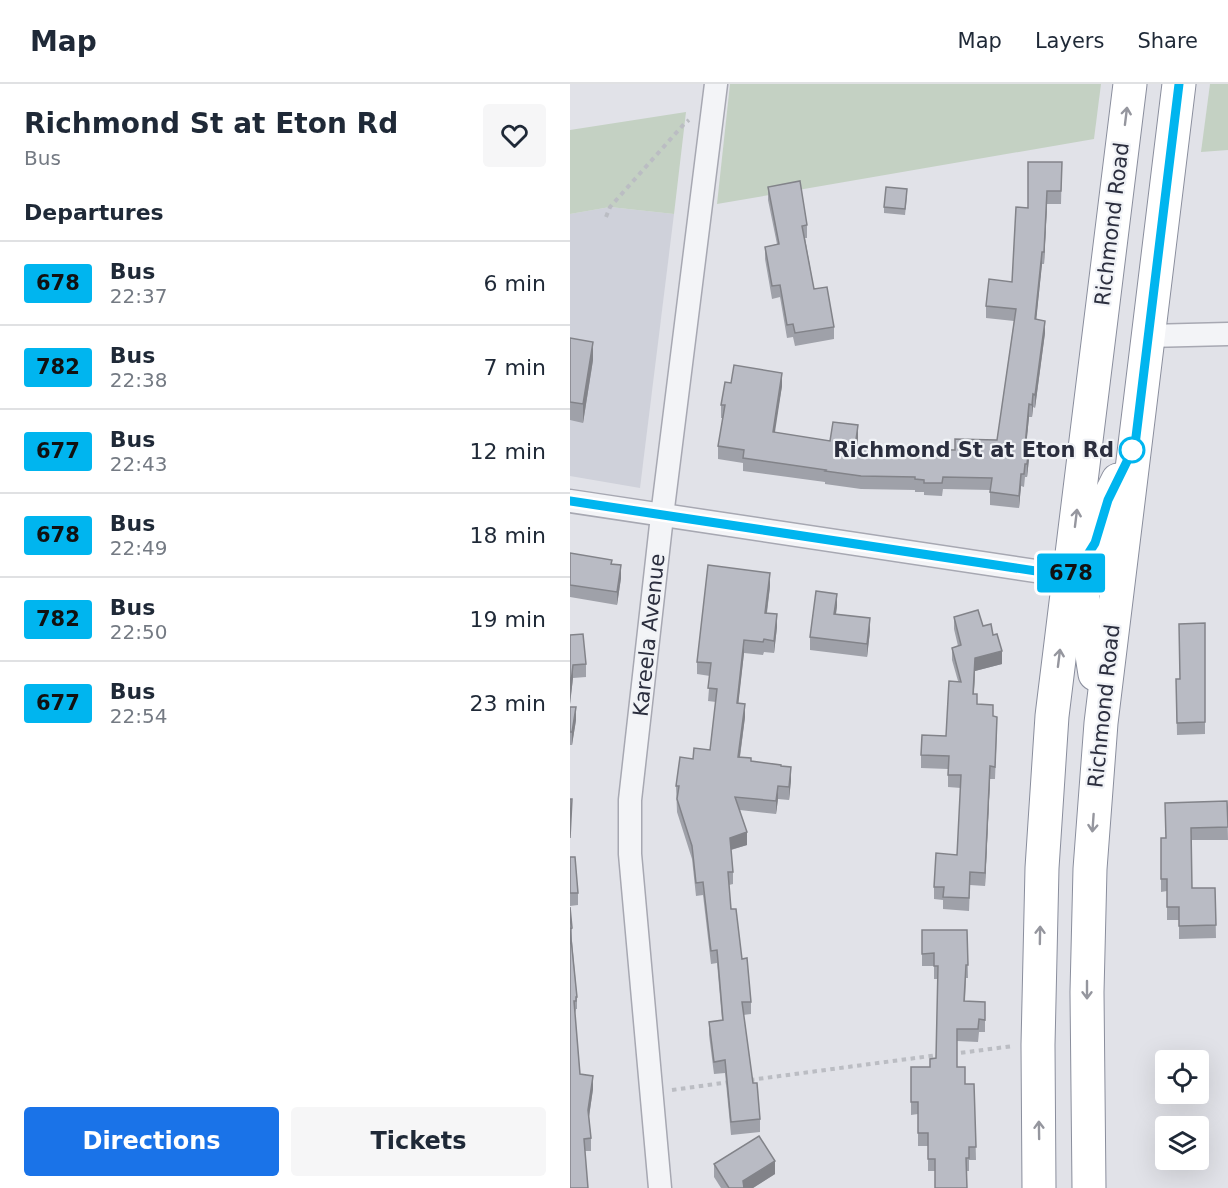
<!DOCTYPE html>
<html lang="en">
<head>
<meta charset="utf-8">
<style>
	body { margin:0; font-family:"DejaVu Sans",sans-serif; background:#f6f6f7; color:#1f2937; height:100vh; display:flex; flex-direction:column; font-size:22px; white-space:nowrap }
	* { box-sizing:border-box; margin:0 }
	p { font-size:20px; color:#747a83 }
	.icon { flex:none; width:33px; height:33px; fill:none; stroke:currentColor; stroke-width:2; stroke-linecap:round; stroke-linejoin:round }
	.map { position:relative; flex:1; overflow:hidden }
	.drawer { display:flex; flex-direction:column; background:#fff; width:570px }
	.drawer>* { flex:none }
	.badge { padding:0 12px; border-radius:4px; font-size:21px; line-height:39px }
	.controls { position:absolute; left:585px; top:966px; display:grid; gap:12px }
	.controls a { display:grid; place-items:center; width:54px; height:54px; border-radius:6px; background:#fff; box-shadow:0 6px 24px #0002; font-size:30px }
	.map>.badge { position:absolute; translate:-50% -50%; box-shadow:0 0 0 3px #fff }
	h2 { padding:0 24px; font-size:22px; line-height:54px }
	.round { display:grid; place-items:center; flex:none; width:63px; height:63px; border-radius:6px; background:#f6f6f7 }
	.overview { display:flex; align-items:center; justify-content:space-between; height:102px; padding:0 24px }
	h1 { font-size:28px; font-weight:600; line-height:45px }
	.cta { display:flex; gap:12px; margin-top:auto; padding:12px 24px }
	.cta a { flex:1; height:69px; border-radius:6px; background:#1a73e8; color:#fff; font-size:24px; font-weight:600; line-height:69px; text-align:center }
	.cta a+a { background:#f6f6f7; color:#1f2937 }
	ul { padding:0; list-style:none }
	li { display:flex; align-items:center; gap:18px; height:84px; padding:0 24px; border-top:2px solid #e0e1e3 }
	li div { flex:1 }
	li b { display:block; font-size:22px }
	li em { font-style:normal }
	li .badge { min-width:66px; font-weight:700; text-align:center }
	header { display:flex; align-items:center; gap:36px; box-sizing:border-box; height:84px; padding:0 30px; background:#fff; border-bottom:2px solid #e0e1e3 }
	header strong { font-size:28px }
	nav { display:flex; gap:33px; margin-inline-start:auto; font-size:21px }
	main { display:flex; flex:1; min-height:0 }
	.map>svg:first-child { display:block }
</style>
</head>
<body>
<header>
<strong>Map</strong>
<nav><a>Map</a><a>Layers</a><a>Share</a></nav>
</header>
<main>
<section class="drawer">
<div class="overview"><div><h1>Richmond St at Eton Rd</h1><p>Bus</p></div><a class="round"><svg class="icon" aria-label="heart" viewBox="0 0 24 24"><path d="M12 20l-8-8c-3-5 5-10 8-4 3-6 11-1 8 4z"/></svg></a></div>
<h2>Departures</h2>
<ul>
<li><span class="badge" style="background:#00b5ef;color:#111">678</span><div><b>Bus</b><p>22:37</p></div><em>6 min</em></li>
<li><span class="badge" style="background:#00b5ef;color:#111">782</span><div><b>Bus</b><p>22:38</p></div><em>7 min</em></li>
<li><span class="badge" style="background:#00b5ef;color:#111">677</span><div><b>Bus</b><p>22:43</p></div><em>12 min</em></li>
<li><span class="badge" style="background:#00b5ef;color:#111">678</span><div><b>Bus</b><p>22:49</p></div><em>18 min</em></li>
<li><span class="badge" style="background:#00b5ef;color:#111">782</span><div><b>Bus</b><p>22:50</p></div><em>19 min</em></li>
<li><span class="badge" style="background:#00b5ef;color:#111">677</span><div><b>Bus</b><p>22:54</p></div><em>23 min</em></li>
</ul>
<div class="cta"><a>Directions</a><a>Tickets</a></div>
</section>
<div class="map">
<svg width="658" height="1104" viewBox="0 0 658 1104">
	<rect width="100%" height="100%" fill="#e1e2e8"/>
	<polygon fill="#cfd1da" points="40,123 104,130 70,404 0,392 0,130"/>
	<g fill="#c4d1c3">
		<polygon points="160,0 531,0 524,55 147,120"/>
		<polygon points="640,0 658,0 658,66 631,68"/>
		<polygon points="116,28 104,130 40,123 0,130 0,46"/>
	</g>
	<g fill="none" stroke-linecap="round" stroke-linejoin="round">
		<g stroke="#a7a8b2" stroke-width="25">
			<g id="street">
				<polyline points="578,252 658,250"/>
				<polyline points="0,417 499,492"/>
				<polyline points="90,1104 60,770 60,716 92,432 146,0"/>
			</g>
		</g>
		<g stroke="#8a8e9d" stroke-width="35">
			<g id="highway">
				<polyline points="502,489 515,475 525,459 538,416 548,396"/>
				<polyline points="502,496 513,514 525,590"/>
				<polyline points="469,1104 468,961 472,784 482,632 560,0"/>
				<polyline points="519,1104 517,908 520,785 531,639 609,0"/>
			</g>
		</g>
		<g stroke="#bbbdc3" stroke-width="4" stroke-dasharray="4.5 4.5" stroke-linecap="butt">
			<polyline points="36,133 40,123 114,40 119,36"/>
			<polyline points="382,970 443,962"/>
			<polyline points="180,996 368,971"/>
			<polyline points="102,1006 160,998"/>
		</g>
		<use href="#street" stroke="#f3f4f7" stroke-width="22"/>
		<use href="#highway" stroke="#fff" stroke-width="33"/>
	</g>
	<g fill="#9fa1a9">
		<polygon points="492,78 491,120 477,120 474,180 472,180 466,236 475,249 465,324 463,323 462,333 459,333 456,362 459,375 457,393 455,393 454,403 451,402 449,424 420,421 420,406 373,405 372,412 354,411 354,408 345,408 345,406 291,405 255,400 255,398 173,387 173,379 148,375 148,362 153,334 151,334 151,321 212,302 204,348 260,357 288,354 287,363 324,368 385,366 427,356 444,237 416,234 416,222 442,198 458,124"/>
		<polygon points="198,103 237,141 237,154 235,154 244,205 264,243 264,255 225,262 223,253 217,254 210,213 202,215 195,175 195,163 207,160 198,116"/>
		<polygon points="337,112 335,131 314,129 314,123"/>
		<polygon points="0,254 23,276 13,339 0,336"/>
		<polygon points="0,469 42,480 51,494 47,521 0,513"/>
		<polygon points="200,502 197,529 207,543 204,569 194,568 193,571 174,569 168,620 175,633 170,673 181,677 211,682 221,696 219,716 208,715 206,730 170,726 177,761 161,766 163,788 163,800 159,801 161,825 181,918 181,930 173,931 183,999 190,1035 190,1048 161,1051 155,989 144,990 139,951 139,938 152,936 147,879 141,880 133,811 126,812 122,775 107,728 106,702 123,675 140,666 146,618 138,617 140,592 127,590 127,578"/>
		<polygon points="267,522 266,530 300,547 297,573 240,566 240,553"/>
		<polygon points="384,533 413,542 432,580 405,587 404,610 407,620 423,632 427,645 425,695 420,695 415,802 400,801 399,827 373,825 373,816 364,815 364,803 387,771 391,704 378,703 378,685 351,684 351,671 376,652 388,597 382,576 382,564 388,562 384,545"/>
		<polygon points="635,539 635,650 607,651 606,595 610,595"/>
		<polygon points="0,551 16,580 16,593 3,594 0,620"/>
		<polygon points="0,623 6,636 2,661 0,661"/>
		<polygon points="657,717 658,756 621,756 622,804 645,804 646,854 609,855 609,836 597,836 597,807 591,808 591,754 596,754"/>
		<polygon points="0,773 8,809 8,821 0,822"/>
		<polygon points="0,823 2,844 2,857 7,913 7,925 6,925 5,930 10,990 23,1005 19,1033 21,1054 21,1067 15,1067 0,1104"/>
		<polygon points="352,846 397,846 398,894 396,894 395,917 415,931 415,948 409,948 408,958 387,957 387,983 395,1000 404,1000 406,1076 399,1076 399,1087 358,1087 358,1062 348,1062 348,1030 341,1031 341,983 360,983 366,974 368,895 364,895 364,882 352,882"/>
		<polygon points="144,1080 205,1090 183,1104 151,1104 144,1093"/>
	</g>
	<g fill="#828389">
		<polygon points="477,107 477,120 474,180 474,168"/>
		<polygon points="472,168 472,180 465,248 465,235"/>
		<polygon points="475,237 475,249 465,324 465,311"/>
		<polygon points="23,258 23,276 13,339 13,320"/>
		<polygon points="212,289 212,302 203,361 203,348"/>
		<polygon points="463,310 463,323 462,333 462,321"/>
		<polygon points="459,320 459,333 455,374 455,362"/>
		<polygon points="288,341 288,354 285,376 285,363"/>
		<polygon points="459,362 459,375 457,393 457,380"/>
		<polygon points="451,390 451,402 449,424 449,412"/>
		<polygon points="51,481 51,494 47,521 47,508"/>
		<polygon points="200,489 200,502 195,542 195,529"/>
		<polygon points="267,510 267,522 264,542 264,530"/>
		<polygon points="207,530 207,543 204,569 204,557"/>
		<polygon points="300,534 300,547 297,573 297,560"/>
		<polygon points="174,556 174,569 167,632 167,619"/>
		<polygon points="432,567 432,580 405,587 403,623 405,574"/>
		<polygon points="3,581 3,594 0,620 0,607"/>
		<polygon points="175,620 175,633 168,686 168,673"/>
		<polygon points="6,623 6,636 2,661 2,648"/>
		<polygon points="420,682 420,695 415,802 415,789"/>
		<polygon points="221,683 221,696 219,716 219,703"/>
		<polygon points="208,702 208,715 206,730 206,717"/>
		<polygon points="177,748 177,761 160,766 160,754"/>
		<polygon points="23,992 23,1005 18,1039 18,1026"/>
		<polygon points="205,1077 205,1090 183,1104 173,1104 173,1097"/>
	</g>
	<g fill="#b9bbc4" stroke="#828389" stroke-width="1.5">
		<polygon points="458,78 492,78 491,107 477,107 474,168 472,168 465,235 475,237 465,311 463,310 462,321 459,320 455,362 459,362 457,380 455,380 454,390 451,390 449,412 420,408 422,394 373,393 372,399 354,399 354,396 345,395 345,393 291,392 255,387 256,386 173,374 174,366 148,362 155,321 151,321 155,298 161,299 164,281 212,289 203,348 260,357 263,338 288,341 285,363 324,368 324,365 385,366 385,355 427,356 446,225 416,222 419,195 442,198 446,123 458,124"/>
		<polygon points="230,97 237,141 232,142 244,205 257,203 264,243 225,249 223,240 217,241 210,201 202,202 195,163 209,160 198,103"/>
		<polygon points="316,103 337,105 335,125 314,123"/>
		<polygon points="0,254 23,258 13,320 0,318"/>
		<polygon points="0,469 42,476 41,480 51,481 47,508 0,501"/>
		<polygon points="138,481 200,489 195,529 207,530 204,557 194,555 193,558 174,556 167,619 175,620 168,673 181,674 181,677 211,681 211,682 221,683 219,703 208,702 206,717 165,713 177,748 160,754 163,788 158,788 161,825 166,825 172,875 177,874 181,918 172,918 183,999 187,999 190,1035 161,1038 155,976 144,978 139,938 153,936 147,866 141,867 133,798 126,799 122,762 107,715 109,702 106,702 110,673 123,675 124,664 140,666 147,605 138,604 141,579 127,578"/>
		<polygon points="246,507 267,510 264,530 300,534 297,560 240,553"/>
		<polygon points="408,526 413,542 421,540 423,551 427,550 432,567 405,574 403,610 407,610 407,620 423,621 423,632 427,633 425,683 420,682 415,789 400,788 399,814 373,813 374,803 364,803 366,769 387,771 391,691 378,691 379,672 351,671 352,651 376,652 379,597 391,598 382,564 391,561 384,533"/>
		<polygon points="635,539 635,638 607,639 606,595 610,595 609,540"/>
		<polygon points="13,550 16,580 3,581 0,607 0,551"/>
		<polygon points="0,623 6,623 2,648 0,648"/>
		<polygon points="0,715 2,715 0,754"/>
		<polygon points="657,717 658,743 621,744 622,804 645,804 646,841 609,842 609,823 597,823 597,795 591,795 591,754 596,754 595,719"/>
		<polygon points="0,773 5,773 8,809 0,809"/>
		<polygon points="0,823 2,844 0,845 7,913 6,913 6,917 4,917 10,990 23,992 18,1026 21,1054 14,1055 18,1104 0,1104"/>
		<polygon points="352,846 397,846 398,881 396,881 394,917 415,918 415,936 409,935 408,945 387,945 387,983 395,983 395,1000 404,1000 406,1063 399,1063 399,1074 396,1074 397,1104 365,1104 365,1075 358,1075 358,1049 348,1049 348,1018 341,1018 341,983 360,983 360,975 366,974 368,882 364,882 364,869 352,870"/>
		<polygon points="189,1052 205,1077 173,1097 174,1104 159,1104 144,1080"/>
	</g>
	<defs><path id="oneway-shaft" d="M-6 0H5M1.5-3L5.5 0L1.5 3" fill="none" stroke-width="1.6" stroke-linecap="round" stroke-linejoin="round" transform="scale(1.5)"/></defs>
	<g stroke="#95969e">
		<use href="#oneway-shaft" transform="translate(556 32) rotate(-83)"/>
		<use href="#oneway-shaft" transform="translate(506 434) rotate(-83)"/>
		<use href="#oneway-shaft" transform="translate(489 574) rotate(-83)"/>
		<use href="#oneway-shaft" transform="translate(523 739) rotate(94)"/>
		<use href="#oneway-shaft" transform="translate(470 851) rotate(-89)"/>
		<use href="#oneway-shaft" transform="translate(517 906) rotate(90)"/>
		<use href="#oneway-shaft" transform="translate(469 1046) rotate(-91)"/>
	</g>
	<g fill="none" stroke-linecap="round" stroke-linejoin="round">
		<g stroke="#fff" stroke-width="14">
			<polyline id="line" points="0,417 499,492 515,475 525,459 538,416 565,361 609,0"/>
		</g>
		<use href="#line" stroke="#00b5ef" stroke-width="9"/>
	</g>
	<circle fill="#fff" stroke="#00b5ef" stroke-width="3" cx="562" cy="366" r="12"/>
	<g text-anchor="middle" stroke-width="4.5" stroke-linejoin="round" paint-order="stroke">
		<g font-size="21" fill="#2b2e3e" stroke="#f0f2f6">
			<text transform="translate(542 140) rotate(-83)" y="7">Richmond Road</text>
			<text transform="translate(79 551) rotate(-84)" y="7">Kareela Avenue</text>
			<text transform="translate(534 622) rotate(-84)" y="7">Richmond Road</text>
		</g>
		<g font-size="21" font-weight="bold" fill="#2b2e3e" stroke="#f0f2f6" text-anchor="end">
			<text x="544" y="373">Richmond St at Eton Rd</text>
		</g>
	</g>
</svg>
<div class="controls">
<a><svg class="icon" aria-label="locate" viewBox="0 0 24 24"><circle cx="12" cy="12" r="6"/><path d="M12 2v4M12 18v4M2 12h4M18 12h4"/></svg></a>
<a><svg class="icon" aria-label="layers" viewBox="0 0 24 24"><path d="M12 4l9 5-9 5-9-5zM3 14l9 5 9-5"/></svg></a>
</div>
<b class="badge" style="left:501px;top:489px;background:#00b5ef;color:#111">678</b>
</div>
</main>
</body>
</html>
